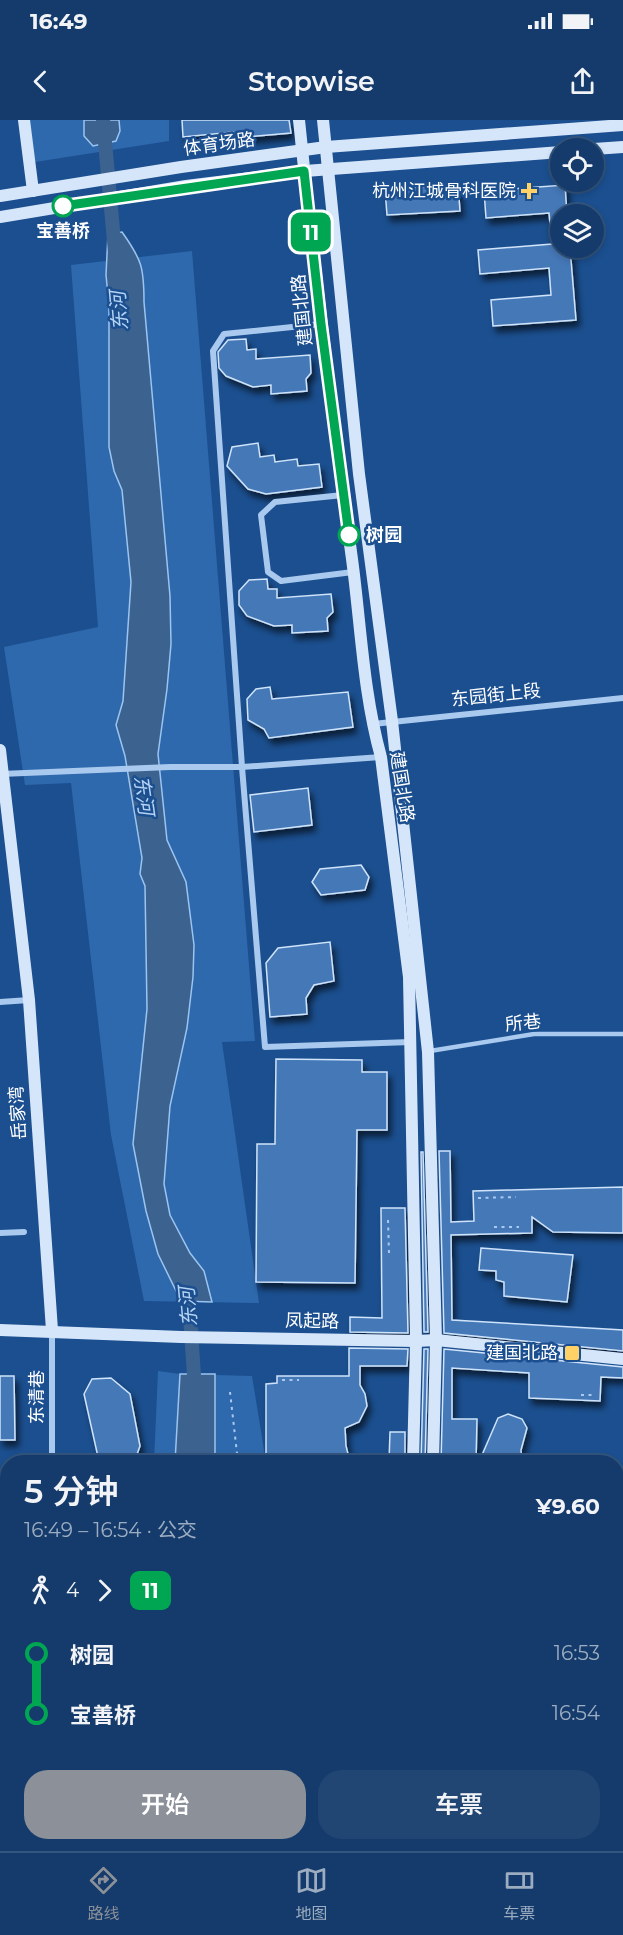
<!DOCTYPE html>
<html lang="zh">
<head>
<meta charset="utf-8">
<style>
	body { margin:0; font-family:Montserrat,"Noto Sans SC",sans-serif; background:#214673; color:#f1f3f6; height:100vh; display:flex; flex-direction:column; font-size:22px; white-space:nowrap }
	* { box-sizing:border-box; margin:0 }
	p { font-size:20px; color:#9dadc1 }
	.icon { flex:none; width:33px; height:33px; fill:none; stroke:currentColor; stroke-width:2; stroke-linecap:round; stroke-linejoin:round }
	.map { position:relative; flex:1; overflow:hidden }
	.side { position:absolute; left:0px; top:1335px; width:624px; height:396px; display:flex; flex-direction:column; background:#143b6b; border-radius:24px 24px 0 0; box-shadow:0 3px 9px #0003,0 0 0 2px #33557e }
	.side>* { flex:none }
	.badge { padding:0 12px; border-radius:9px; font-size:21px; line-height:39px }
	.fabs { position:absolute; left:550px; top:18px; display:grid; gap:12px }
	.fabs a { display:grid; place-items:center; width:54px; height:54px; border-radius:50%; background:#143b6b; box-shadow:0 3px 9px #0003,0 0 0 2px #33557e; font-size:30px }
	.map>.badge { position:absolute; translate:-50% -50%; box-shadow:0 0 0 3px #fff }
	.legs { display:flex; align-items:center; gap:9px; height:66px; padding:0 24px; font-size:20px }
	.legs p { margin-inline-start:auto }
	.overview { display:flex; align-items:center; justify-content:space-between; height:102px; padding:0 24px }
	h1 { font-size:33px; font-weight:600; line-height:45px }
	.action { display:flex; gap:12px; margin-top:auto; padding:12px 24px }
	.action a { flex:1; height:69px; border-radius:24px; background:#8c9099; color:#fff; font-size:24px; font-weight:600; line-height:69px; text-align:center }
	.action a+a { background:#214673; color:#f1f3f6 }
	ul { padding:0 24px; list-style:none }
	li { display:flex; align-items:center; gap:21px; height:60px; font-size:22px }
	li i { display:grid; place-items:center; width:9px; height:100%; margin:0 8px; background:currentColor }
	li i::after { content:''; width:15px; height:15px; margin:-8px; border:4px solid; border-radius:50%; background:#143b6b }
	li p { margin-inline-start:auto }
	li:first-child i { background:linear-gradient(#0000 50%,currentColor 0) }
	li:last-child i { background:linear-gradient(currentColor 50%,#0000 0) }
	.status { display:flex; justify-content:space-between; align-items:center; height:42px; padding:0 30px; background:#143b6b; direction:ltr }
	.status svg { height:16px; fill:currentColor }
	header { display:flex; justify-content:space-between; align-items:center; height:78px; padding:0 24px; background:#143b6b; font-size:27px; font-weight:600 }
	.tabs { display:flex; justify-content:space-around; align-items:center; height:84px; border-top:2px solid #33557e; background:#143b6b; font-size:16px; color:#9dadc1 }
	.tabs a { display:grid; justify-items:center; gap:3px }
	.tabs .on { color:#8c9099 }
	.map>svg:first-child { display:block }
</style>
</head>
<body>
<div class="status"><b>16:49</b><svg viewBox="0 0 49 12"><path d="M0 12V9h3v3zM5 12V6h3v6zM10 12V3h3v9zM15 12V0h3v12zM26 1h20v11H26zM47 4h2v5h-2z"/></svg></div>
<header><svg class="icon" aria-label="back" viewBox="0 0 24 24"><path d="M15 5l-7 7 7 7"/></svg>Stopwise<svg class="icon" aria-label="share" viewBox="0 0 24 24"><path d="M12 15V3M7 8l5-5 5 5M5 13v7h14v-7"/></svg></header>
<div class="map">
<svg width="623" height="1731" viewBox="0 0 623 1731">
	<defs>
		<filter id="shadow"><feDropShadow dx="3.5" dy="6" stdDeviation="3" flood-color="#0009"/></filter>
	</defs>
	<rect width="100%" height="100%" fill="#1b4f8f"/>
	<g fill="#2e69ad">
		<polygon points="24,0 169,0 169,21 29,43"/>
		<polygon points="192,131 255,921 222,922 259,1183 144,1181 111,1015 71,663 25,665 4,527 98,507 71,145"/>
		<polygon points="158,1251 180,1254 252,1256 266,1342 154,1342"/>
		<rect x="617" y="1629" width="6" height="57"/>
		<rect x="153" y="1724" width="138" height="7"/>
	</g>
	<g fill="#3c6290" stroke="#9cc4f0" stroke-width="1.5">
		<polygon points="84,0 119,0 120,11 116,21 93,26 84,16"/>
		<path d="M122 112C142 140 144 148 144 182L170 476 171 524 167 569 158 634 167 720 186 762 194 825 193 857 187 908 170 986 164 1064 170 1095 190 1133 204 1151 212 1182 181 1181 158 1134 146 1091 133 1024 147 889 145 766 140 754 142 738 125 636 116 605 123 581 131 462 122 370 114 351 109 327V185L106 155 108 114Z"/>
		<polygon points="180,1254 215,1254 215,1342 175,1342"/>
		<rect x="191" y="1724" width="50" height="7"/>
	</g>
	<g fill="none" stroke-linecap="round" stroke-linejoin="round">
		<g stroke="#3c6290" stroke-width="14">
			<polyline points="103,0 115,132"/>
			<polyline points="188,1165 195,1271"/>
		</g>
	</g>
	<g fill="#4478b7" stroke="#cfe3fa" stroke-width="1.5" filter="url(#shadow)">
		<polygon points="182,0 289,0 291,13 233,18 233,12 183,17"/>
		<polygon points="458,65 460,91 387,95 385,69"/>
		<polygon points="565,65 567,94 561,94 561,128 570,128 576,200 493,206 491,180 551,175 549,148 480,154 478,130 552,124 549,93 486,98 484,71"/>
		<polygon points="246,219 247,230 256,229 256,239 310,235 311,253 306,259 307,271 271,274 271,265 253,267 226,256 219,248 218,232 228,220"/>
		<polygon points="258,323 260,337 274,335 275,342 297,339 298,346 319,344 322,367 266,374 248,369 227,346 232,327"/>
		<polygon points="267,459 268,469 277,469 277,478 331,474 333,492 327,498 328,511 292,513 292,505 274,506 247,496 239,485 239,471 249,460"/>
		<polygon points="270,567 272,579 348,572 353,607 269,618 264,609 248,600 247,579 256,569"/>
		<polygon points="308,668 312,705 254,712 250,675"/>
		<polygon points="361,745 369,757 365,770 321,775 312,762 320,749"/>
		<polygon points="330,822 334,861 314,865 306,878 307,894 270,897 266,843 278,828"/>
		<polygon points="276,939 362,940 362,952 387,952 387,1010 357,1010 355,1163 256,1162 257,1024 275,1024"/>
		<polygon points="439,1031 450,1031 451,1102 474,1101 473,1071 623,1067 623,1113 553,1112 532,1097 532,1113 451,1115 452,1200 623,1210 623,1231 444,1213"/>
		<polygon points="421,1032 423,1032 428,1212 424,1212"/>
		<polygon points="381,1088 405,1088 408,1213 350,1212 350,1197 382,1198"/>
		<polygon points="481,1128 573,1135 567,1182 504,1176 504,1162 496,1160 496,1151 479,1150"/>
		<polygon points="349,1228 408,1229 407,1246 360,1246 360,1265 365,1274 367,1286 359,1302 345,1308 346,1326 350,1342 266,1342 266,1264 277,1263 277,1256 349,1256"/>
		<polygon points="424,1229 428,1229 425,1342 421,1342"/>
		<polygon points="444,1229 623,1247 623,1258 601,1257 600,1281 529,1278 529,1253 452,1248 452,1299 477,1299 476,1342 441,1342"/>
		<polygon points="0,1256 14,1256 15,1320 0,1320"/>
		<polygon points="111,1258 130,1274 140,1326 135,1340 132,1342 116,1342 98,1337 84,1274 92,1259"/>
		<polygon points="508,1294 522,1299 527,1308 521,1330 522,1342 479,1342 498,1298"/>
		<polygon points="390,1312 405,1312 405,1342 389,1342"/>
	</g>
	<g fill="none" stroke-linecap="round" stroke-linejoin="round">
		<g stroke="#a9c9ee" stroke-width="2" stroke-dasharray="3 4.5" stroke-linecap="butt">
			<polyline points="478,1078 516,1077"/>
			<polyline points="388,1100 389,1133"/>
			<polyline points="494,1107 519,1107"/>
			<polyline points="282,1260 299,1260"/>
			<polyline points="230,1272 238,1342"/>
			<polyline points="581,1275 595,1275"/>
			<polyline points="177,1724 177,1731"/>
			<polyline points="260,1724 260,1731"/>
		</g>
		<g stroke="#a9c9ee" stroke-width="4.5">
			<polyline points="430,931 534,914 623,914"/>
			<polyline points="0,1358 8,1358"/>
			<polyline points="616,1528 623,1528"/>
		</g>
		<g stroke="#a9c9ee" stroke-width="6">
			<polyline points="321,204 224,214 213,231 242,647 265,927 411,922"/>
			<polyline points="343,375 275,382 261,395 268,452 281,461 353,452"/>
			<polyline points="373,604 623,578"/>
			<polyline points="1,654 170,647 242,647 381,637"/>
			<polyline points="0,882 29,880"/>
			<polyline points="0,1113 24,1112"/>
			<polyline points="52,1211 52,1342"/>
			<polyline points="0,1591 8,1592"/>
			<polyline points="54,1724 54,1731"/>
			<polyline points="298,1724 298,1731"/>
		</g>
		<g stroke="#d6e6fa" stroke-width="12">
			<polyline points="24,0 33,71"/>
			<path d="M299 0C314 147 332 293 352 439 361 506 363 572 381 637L409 857 416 1221 413 1342"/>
			<polyline points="323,0 359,354 392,601 428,932 436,1220 433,1342"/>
			<polyline points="594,29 623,27"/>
			<polyline points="0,76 181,47 326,27 623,5"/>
			<polyline points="0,97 186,66 305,51 561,32"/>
			<polyline points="0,630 29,880 52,1210"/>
			<polyline points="0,1210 181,1217 416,1221 436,1220 623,1239"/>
			<polyline points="406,1731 406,1724"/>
			<polyline points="428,1731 428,1724"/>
		</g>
	</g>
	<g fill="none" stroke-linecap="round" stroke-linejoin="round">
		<g stroke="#fff" stroke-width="14">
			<polyline id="line-1" points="63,86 304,51 321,204 349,415"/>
		</g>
		<use href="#line-1" stroke="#00a651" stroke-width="9"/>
	</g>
	<g fill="#ffd166" stroke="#1b4f8f" stroke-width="2">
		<path d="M526 62h6v6h6v6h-6v6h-6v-6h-6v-6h6z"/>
		<rect x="564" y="1225" width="16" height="16" rx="3"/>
	</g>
	<g fill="#fff" stroke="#00a651" stroke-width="3">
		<circle cx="63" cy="86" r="10"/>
		<circle cx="349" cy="415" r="10"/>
	</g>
	<g text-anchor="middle" stroke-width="5" stroke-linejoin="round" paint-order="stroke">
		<g font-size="18" fill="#fff" stroke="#1b4f8f">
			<text transform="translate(219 24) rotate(-8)" y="6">体育场路</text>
			<text transform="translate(302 190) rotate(-96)" y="6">建国北路</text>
			<text transform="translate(496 575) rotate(-6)" y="6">东园街上段</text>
			<text transform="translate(402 667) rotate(81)" y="6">建国北路</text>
			<text transform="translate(523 903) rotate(-6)" y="6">所巷</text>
			<text transform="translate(18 993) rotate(-94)" y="6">岳家湾</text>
			<text transform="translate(312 1201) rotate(1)" y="6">凤起路</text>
			<text transform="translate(37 1277) rotate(-90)" y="6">东清巷</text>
		</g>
		<g font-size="18" fill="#fff" stroke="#1b4f8f" text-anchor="end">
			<text x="516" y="77">杭州江城骨科医院</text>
			<text x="558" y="1239">建国北路</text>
		</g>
		<g font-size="18" font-weight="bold" fill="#fff" stroke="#1b4f8f">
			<text x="63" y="117">宝善桥</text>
			<text x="366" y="421" text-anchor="start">树园</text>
		</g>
		<g font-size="20" font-style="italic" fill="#b5d3f5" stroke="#1b4f8f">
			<text transform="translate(119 191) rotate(-95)" y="7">东河</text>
			<text transform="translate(144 675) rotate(82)" y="7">东河</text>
			<text transform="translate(188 1187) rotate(-95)" y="7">东河</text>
		</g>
	</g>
</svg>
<div class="fabs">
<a><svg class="icon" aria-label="locate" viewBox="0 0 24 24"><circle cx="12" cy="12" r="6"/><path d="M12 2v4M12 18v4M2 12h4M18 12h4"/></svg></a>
<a><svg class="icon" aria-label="layers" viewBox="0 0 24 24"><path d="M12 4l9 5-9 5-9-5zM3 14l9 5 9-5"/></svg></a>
</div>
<b class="badge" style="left:311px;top:112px;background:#00a651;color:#fff">11</b>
<section class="side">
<div class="overview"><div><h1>5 分钟</h1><p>16:49 – 16:54 · 公交</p></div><b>¥9.60</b></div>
<div class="legs"><svg class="icon" aria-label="walk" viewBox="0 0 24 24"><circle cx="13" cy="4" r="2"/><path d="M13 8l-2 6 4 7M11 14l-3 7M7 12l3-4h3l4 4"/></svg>4<svg class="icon" aria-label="forward" viewBox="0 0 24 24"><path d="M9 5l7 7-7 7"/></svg><b class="badge" style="background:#00a651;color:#fff">11</b></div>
<ul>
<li><i style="color:#00a651"></i><b>树园</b><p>16:53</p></li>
<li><i style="color:#00a651"></i><b>宝善桥</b><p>16:54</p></li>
</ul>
<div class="action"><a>开始</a><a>车票</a></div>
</section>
</div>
<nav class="tabs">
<a class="on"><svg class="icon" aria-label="directions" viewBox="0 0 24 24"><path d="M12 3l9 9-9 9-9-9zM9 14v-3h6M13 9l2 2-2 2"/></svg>路线</a>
<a><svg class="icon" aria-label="map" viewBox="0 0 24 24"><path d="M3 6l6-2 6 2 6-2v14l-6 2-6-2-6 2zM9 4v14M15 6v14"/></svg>地图</a>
<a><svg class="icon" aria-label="tickets" viewBox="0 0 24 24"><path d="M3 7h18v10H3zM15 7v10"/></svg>车票</a>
</nav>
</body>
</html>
